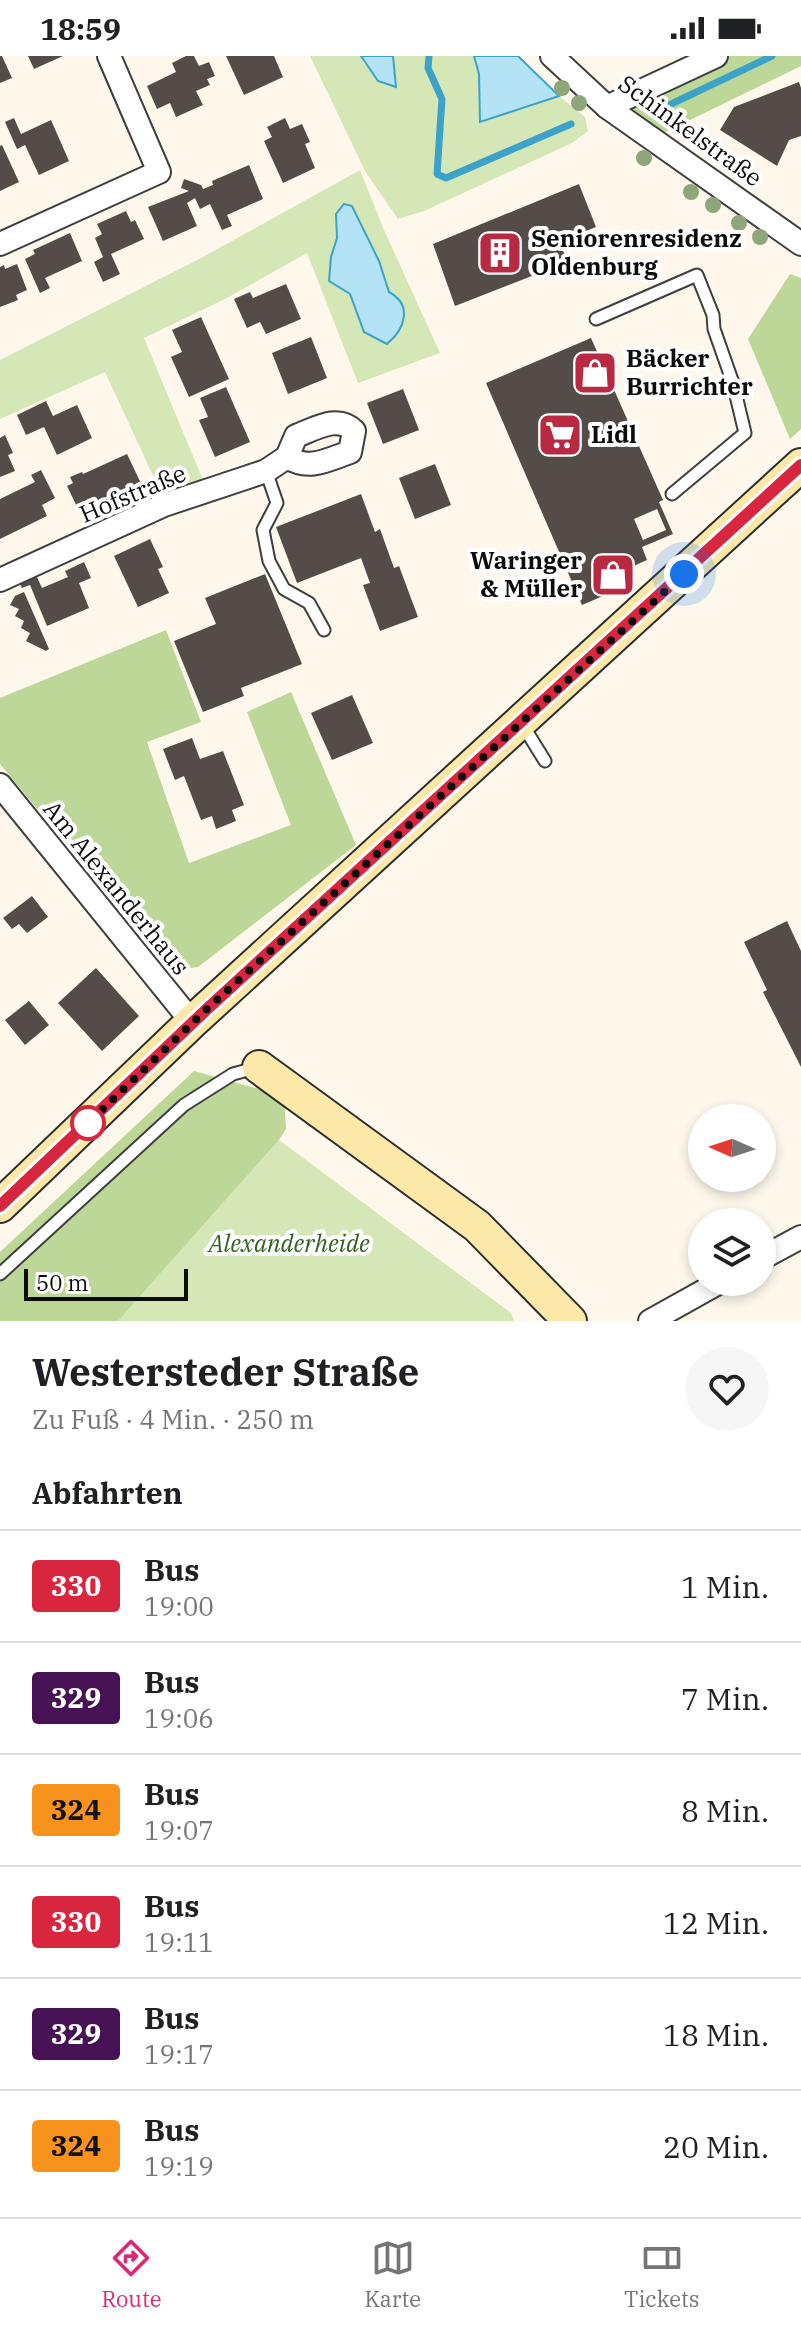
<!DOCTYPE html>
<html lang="de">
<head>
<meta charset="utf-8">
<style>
	body { margin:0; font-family:"IBM Plex Serif",serif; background:#f6f6f6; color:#202124; height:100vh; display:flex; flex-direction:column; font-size:30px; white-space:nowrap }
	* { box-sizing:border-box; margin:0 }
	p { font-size:26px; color:#757577 }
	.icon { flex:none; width:44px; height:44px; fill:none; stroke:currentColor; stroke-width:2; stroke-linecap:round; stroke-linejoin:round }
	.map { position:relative; height:1265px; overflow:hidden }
	.sheet { display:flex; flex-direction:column; background:#fff; flex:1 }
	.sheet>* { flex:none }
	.badge { padding:0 16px; border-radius:6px; font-size:28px; line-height:52px }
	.needle { width:52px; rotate:273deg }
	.fabs { position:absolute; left:688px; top:1048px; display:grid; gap:16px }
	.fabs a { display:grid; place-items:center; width:88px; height:88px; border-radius:50%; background:#fff; box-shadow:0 4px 12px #0003; font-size:40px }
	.scale { position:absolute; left:24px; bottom:20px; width:164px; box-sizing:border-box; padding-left:8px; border:4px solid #0c0c0c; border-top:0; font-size:22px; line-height:28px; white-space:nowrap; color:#0c0c0c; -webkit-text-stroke:6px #fff; paint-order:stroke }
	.you { position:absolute; width:40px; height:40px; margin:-20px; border:6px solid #fff; border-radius:50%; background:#1a73e8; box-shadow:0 0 0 12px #1a73e833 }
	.map>.badge { position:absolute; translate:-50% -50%; box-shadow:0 0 0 4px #fff }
	h2 { padding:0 32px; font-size:30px; line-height:72px }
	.round { display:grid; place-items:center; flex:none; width:84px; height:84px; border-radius:42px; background:#f6f6f6 }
	.head { display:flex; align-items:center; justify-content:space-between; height:136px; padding:0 32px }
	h1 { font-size:38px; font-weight:800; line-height:60px }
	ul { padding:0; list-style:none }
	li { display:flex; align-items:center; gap:24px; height:112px; padding:0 32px; border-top:2px solid #e0e0e0 }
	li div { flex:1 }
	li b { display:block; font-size:30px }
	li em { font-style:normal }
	li .badge { min-width:88px; font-weight:700; text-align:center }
	.status { display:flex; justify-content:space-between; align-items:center; height:56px; padding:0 40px; background:#fff; direction:ltr }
	.status svg { height:22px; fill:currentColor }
	.tabs { display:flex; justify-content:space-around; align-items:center; height:112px; border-top:2px solid #e0e0e0; background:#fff; font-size:22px; color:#757577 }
	.tabs a { display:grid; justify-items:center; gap:4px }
	.tabs .selected { color:#db2777 }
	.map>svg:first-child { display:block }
</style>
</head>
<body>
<div class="status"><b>18:59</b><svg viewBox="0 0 49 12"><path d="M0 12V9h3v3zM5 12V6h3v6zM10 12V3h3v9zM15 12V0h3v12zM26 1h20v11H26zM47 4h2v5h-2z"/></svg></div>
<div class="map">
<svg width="801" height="1265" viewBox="0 0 801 1265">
	<rect width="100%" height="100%" fill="#fef8ec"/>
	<g fill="#d6e7b7" fill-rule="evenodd">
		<polygon points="310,0 361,0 364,8 395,31 393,0 474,0 479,18 481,66 559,40 585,61 588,75 572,87 424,155 398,163 365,115"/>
		<path d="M360 114 384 174 440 297 358 327 307 197 227 242 144 282 205 429 163 441 105 316 0 363V304L203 201ZM352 150 389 236 399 241 365 276 350 238 341 234 331 201 337 182V166Z"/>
		<polygon points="279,1084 511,1257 514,1265 118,1265"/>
	</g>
	<g fill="#bcd797">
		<polygon points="715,0 801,0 801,10 651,83 607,51"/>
		<polygon points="790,218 801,222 801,373 790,383 748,283"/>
		<polygon points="166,574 201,666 147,686 189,807 291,769 247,656 291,636 356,789 198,911 184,913 167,909 0,708 0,642"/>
		<polygon points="194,1015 284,1040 286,1073 279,1084 118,1265 0,1265 0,1196"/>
	</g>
	<g fill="#b3e3f4" stroke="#3ca2c8" stroke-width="2">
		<polygon points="361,0 393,0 396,31 378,25"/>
		<polygon points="474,0 518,0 559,40 480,66 479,18"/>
		<path d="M344 148 352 150 379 205 389 236C413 249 405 273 387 288L364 276 350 238 329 225 331 201 337 182 336 158Z"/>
	</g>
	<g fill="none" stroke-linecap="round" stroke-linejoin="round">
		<g stroke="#3ca2c8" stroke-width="7">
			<polyline points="429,0 428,12 442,43 437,118 446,122 571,68"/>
			<polyline points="667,50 772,0"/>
		</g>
	</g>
	<g fill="#544c49" fill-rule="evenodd">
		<polygon points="0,0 2,0 12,22 0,27"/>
		<polygon points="28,0 63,0 34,13"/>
		<polygon points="186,0 194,0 199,10 209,6 215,20 207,23 210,29 196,35 203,49 176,61 170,47 157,53 147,30 176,16 172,7"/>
		<polygon points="226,0 274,0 283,21 244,39"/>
		<polygon points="799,26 801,32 801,80 789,84 777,110 720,74 734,51"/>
		<polygon points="14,62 21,78 51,64 69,105 39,119 25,89 17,93 5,66"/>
		<polygon points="285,62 290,73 302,68 310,86 305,88 315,112 283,127 264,85 272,81 267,71"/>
		<polygon points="2,89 19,126 0,135 0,90"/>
		<polygon points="249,109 263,143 227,159 232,170 222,174 210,148 200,153 195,142 187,147 197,170 163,185 148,151 189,135 181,132 184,123 201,129 203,133 213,129 212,125"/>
		<polygon points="579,128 596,171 559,186 568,206 455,250 433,188"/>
		<polygon points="126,155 131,166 135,164 144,183 111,198 120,218 103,226 94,206 103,201 95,182 102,178 97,168"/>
		<polygon points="70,177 82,205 45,222 50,232 40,237 25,203 35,198 33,194"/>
		<polygon points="17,208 27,234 16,239 18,244 0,251 0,211 4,209 5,213"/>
		<polygon points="286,228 301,263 266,278 260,266 247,272 234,243 250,236 253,242"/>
		<polygon points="201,261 229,323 189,341 171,301 182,296 172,274"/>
		<polygon points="311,281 327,322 288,338 272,297"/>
		<path d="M591 282 663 444 659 446 673 478 642 491 647 504 627 513 630 521 607 531 610 537 582 549 486 327ZM657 453 666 474 643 484 634 463Z"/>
		<polygon points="226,331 250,386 215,401 199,364 208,361 200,342"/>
		<polygon points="403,333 419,374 383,388 367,347"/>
		<polygon points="46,345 53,360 77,349 92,382 57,399 44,371 26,379 17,359"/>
		<polygon points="5,379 13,397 8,399 15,415 0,421 0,382"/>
		<polygon points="127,398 146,438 114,453 112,448 106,451 102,444 79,455 67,430 73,427 70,421 82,416 83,418"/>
		<polygon points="435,408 451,449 415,463 399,422"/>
		<polygon points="41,414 55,442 42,449 47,460 0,483 0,443 35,426 31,419"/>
		<polygon points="361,438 375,476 380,473 394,512 399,510 418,561 380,575 363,529 370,527 361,502 297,527 276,471"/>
		<polygon points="150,483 163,511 158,513 169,537 138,551 114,500"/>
		<polygon points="84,506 91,522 79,527 89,552 47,570 30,529 22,532 19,526 36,519 42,532 68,521 65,515"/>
		<polygon points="265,518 302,608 241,632 244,640 203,656 174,585 216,568 205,542"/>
		<polygon points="24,536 49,593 46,595 26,585 30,577 21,572 24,565 15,560 19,553 10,549 15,540"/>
		<polygon points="352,639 373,687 332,704 311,657"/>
		<polygon points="192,682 200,703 223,695 244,749 232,754 236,765 216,773 212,760 201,764 184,720 175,724 163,693"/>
		<polygon points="32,840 48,861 27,877 19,868 12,873 3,862"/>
		<polygon points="787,865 801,895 801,1011 763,936 767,934 744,886"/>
		<polygon points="96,912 139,960 102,995 58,947"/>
		<polygon points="29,945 49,969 25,989 5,964"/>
	</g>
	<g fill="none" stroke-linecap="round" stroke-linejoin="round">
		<g stroke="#3f3f3f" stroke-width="15">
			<g id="lane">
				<polyline points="596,263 697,219 713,259 714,273 733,327 745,377 672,438"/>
				<polyline points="266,415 277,447 263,474 269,505 284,533 309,547 324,574"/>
				<polyline points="522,668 545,705"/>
				<polyline points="0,1218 184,1049 233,1018 259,1011"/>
			</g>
		</g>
		<g stroke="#3f3f3f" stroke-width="26">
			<g id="street">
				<polyline points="552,0 607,51 801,188"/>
				<polyline points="607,51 716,0"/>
				<polyline points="0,188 159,116 109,0"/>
				<path d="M0 524 164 449 266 415 287 401 296 380C315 373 338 358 354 375L350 396C327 404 309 415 287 401"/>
				<polyline points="0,729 192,966"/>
				<polyline points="762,1202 801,1181"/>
				<polyline points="650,1265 720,1226"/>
			</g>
		</g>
		<g stroke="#2e2e2e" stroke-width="36">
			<g id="secondary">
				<polyline points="259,1011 477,1170 570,1265"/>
				<polyline points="0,1150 192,966 801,409"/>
			</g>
		</g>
		<use href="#lane" stroke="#fff" stroke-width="11"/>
		<use href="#street" stroke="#fff" stroke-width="22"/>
		<use href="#secondary" stroke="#fce8a9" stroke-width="32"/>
	</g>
	<g fill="#8fa57b">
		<circle cx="562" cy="32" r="8"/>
		<circle cx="579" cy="47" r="8"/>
		<circle cx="644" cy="102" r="8"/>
		<circle cx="691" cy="136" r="8"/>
		<circle cx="713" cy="149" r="8"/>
		<circle cx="739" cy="167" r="8"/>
		<circle cx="760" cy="181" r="8"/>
	</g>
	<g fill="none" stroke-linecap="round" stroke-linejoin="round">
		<g stroke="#fff" stroke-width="18">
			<polyline id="line" points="0,1150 207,953 801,409"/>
		</g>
		<use href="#line" stroke="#d7263d" stroke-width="12"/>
		<polyline stroke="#0c0c0c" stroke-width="8" stroke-dasharray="0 14.4" points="88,1067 85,1070 207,953 684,518"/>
	</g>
	<defs>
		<g id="building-square" transform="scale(2.3)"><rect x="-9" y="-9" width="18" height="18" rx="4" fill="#b72a42" stroke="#fff"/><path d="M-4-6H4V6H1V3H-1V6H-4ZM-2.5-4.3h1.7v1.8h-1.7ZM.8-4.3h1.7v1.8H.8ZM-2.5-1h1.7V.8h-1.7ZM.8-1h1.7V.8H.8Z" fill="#fff"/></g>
		<g id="shop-square" transform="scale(2.3)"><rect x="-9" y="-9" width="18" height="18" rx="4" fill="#b72a42" stroke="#fff"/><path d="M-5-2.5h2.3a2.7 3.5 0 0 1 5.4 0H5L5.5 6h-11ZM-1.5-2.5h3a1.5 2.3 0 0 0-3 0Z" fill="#fff"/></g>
		<g id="supermarket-square" transform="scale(2.3)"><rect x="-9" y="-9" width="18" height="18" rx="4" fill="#b72a42" stroke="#fff"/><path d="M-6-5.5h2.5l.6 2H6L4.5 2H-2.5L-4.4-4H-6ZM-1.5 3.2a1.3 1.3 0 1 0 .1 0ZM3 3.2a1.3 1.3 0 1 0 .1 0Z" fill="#fff"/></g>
	</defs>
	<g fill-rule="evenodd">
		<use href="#building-square" x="500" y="197"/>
		<use href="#shop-square" x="595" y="317"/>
		<use href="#supermarket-square" x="560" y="379"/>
		<use href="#shop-square" x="613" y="519"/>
	</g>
	<circle fill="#fff" stroke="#d7263d" stroke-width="4" cx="88" cy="1067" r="16"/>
	<g text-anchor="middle" stroke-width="8" stroke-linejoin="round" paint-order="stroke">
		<g font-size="24" fill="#0c0c0c" stroke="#fff">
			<text transform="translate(690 75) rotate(36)" y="8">Schinkelstraße</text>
			<text transform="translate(133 438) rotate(-23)" y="8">Hofstraße</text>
			<text transform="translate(116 832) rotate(51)" y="8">Am Alexanderhaus</text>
		</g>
		<g font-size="24" font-weight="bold" fill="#0c0c0c" stroke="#fff" text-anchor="start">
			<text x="531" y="191">Seniorenresidenz<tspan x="531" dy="28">Oldenburg</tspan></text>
			<text x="626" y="311">Bäcker<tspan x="626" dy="28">Burrichter</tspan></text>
			<text x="591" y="387">Lidl</text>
			<text x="582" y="513" text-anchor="end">Waringer<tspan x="582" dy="28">&amp; Müller</tspan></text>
		</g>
		<g font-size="24" font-style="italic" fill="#35611f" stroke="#fff">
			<text x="289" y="1196">Alexanderheide</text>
		</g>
	</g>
</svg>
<div class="fabs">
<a><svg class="needle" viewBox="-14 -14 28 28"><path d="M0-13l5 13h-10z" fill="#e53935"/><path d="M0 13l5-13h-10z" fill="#757577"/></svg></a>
<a><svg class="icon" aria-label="layers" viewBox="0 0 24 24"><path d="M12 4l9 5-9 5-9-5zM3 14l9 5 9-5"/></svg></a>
</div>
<div class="scale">50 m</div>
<div class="you" style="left:684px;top:518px"></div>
</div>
<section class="sheet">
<div class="head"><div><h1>Westersteder Straße</h1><p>Zu Fuß · 4 Min. · 250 m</p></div><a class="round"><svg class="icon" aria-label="heart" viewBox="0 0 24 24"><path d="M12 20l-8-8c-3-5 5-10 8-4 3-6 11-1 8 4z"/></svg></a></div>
<h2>Abfahrten</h2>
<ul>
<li><span class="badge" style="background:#d7263d;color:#fff">330</span><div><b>Bus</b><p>19:00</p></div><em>1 Min.</em></li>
<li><span class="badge" style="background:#461254;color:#fff">329</span><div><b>Bus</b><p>19:06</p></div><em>7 Min.</em></li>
<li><span class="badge" style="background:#f7931d;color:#111">324</span><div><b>Bus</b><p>19:07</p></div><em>8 Min.</em></li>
<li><span class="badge" style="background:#d7263d;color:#fff">330</span><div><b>Bus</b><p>19:11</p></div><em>12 Min.</em></li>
<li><span class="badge" style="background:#461254;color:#fff">329</span><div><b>Bus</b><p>19:17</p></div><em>18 Min.</em></li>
<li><span class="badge" style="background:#f7931d;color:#111">324</span><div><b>Bus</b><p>19:19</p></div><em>20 Min.</em></li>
</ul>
</section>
<nav class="tabs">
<a class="selected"><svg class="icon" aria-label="directions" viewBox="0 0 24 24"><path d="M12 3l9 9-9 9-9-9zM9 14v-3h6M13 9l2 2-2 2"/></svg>Route</a>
<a><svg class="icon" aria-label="map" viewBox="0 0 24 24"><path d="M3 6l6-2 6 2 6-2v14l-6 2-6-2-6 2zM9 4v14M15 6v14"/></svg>Karte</a>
<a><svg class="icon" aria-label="tickets" viewBox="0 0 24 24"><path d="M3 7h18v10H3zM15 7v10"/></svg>Tickets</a>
</nav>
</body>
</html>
